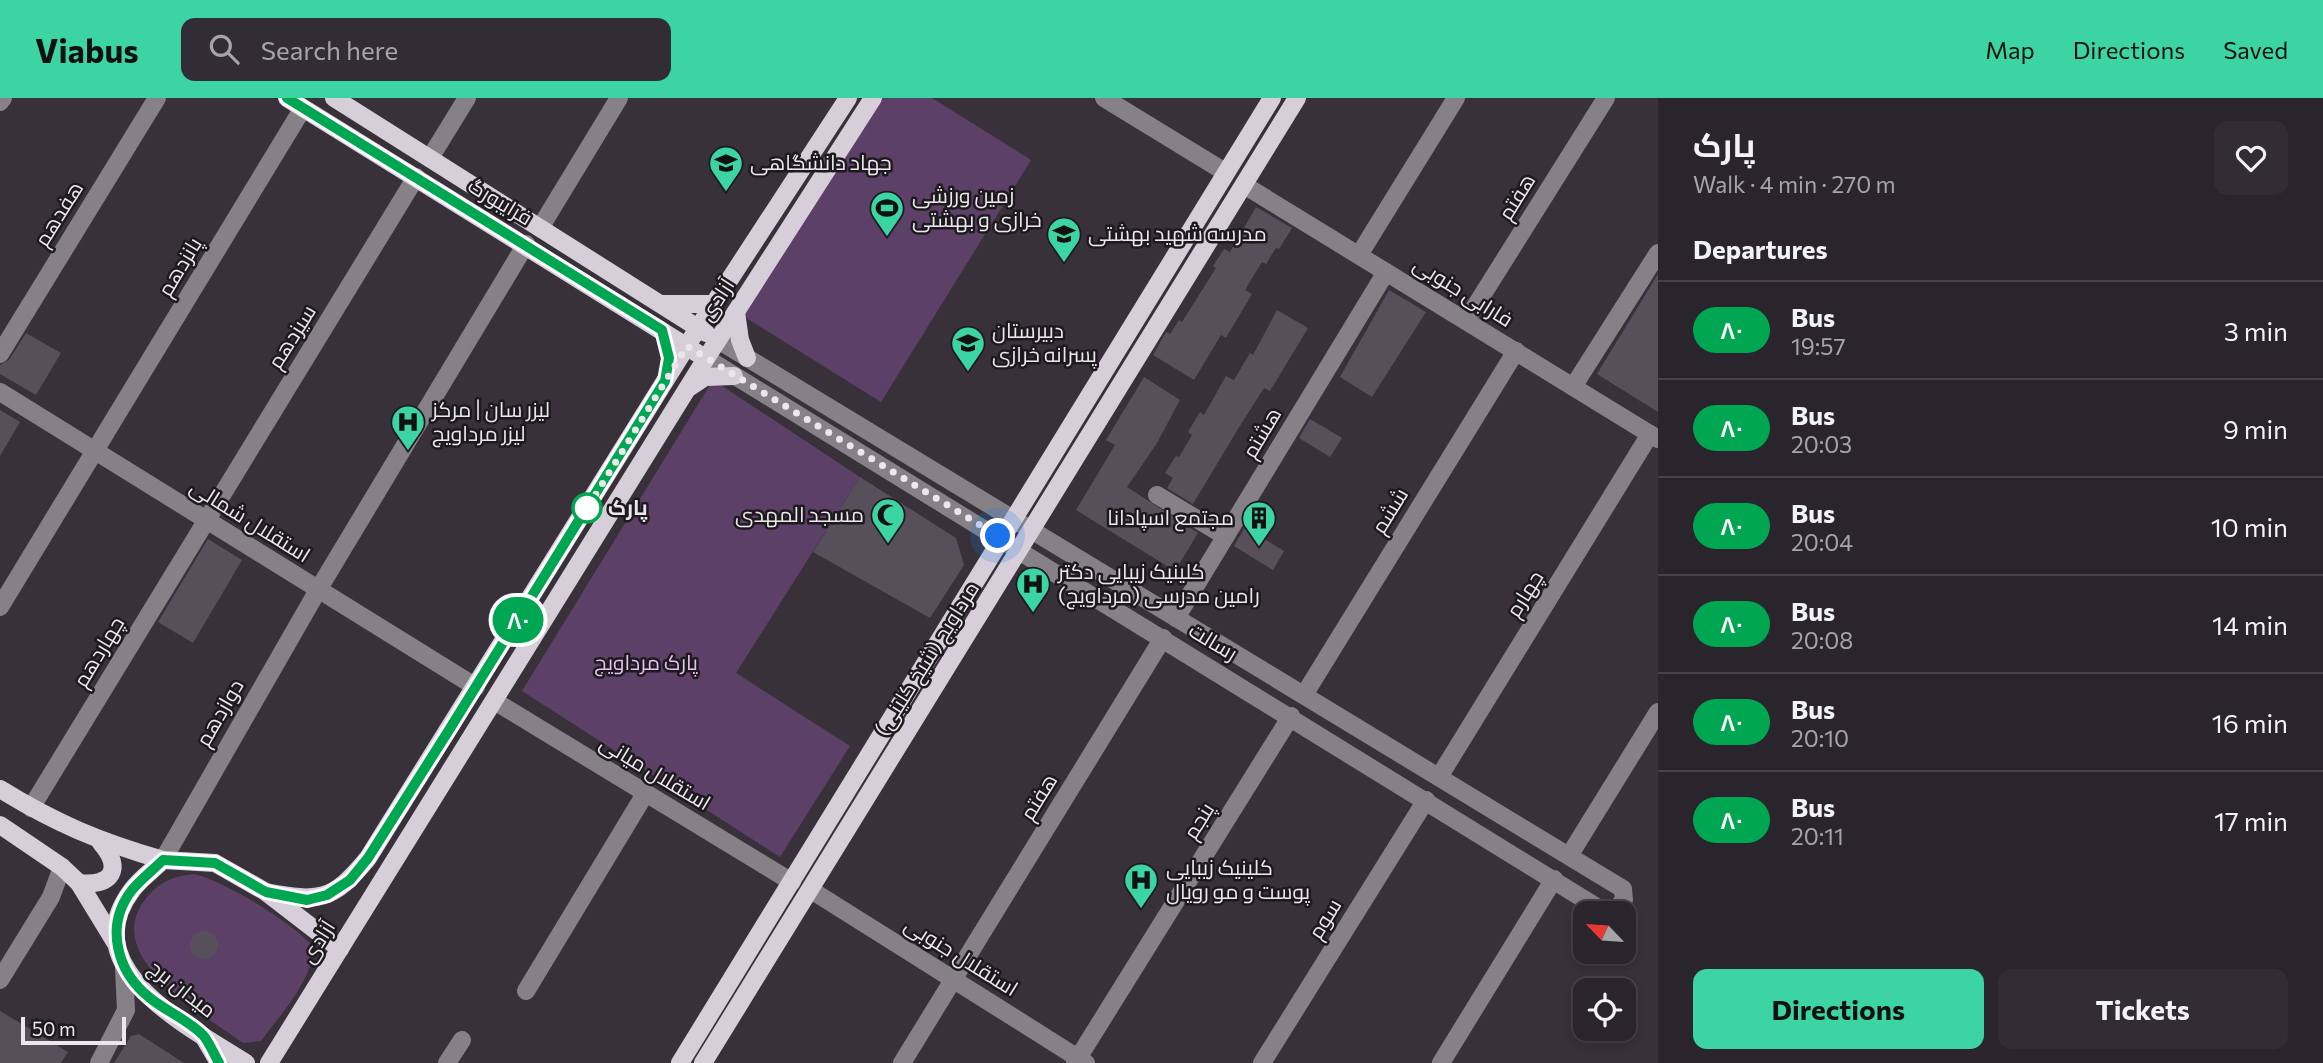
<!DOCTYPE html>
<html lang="en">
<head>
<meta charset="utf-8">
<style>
	body { margin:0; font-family:Commissioner,Cairo,sans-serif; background:#322d34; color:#f1f3f6; height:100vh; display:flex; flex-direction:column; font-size:26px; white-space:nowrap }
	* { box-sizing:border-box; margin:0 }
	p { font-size:23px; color:#a5a5a9 }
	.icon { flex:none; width:38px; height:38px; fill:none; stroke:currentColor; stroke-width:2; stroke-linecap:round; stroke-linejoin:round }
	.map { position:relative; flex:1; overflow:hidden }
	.side { display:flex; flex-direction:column; background:#2a252c; width:665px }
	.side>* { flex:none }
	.badge { padding:0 14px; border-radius:23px; font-size:24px; line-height:46px }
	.needle { width:46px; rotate:295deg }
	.tools { position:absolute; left:1573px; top:803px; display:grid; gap:14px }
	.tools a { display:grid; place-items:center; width:63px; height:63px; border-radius:14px; background:#2a252c; box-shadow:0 4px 10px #0003,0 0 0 2px #464248; font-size:35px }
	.scale { position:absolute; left:21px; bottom:18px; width:105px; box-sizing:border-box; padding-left:7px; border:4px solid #ebe7ed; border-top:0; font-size:19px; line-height:24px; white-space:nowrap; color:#ebe7ed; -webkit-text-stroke:5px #1d1a1e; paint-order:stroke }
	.you { position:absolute; width:35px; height:35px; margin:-18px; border:5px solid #fff; border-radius:50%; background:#1a73e8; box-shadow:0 0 0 10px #1a73e833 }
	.map>.badge { position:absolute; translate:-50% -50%; box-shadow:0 0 0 4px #fff }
	h2 { padding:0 35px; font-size:26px; line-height:63px }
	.round { display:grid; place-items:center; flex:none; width:74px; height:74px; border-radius:14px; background:#322d34 }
	.head { display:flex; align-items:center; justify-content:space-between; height:119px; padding:0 35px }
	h1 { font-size:33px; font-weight:700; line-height:52px }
	.action { display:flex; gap:14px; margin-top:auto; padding:14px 35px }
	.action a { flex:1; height:80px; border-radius:14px; background:#3cd4a3; color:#111; font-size:28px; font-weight:700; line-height:80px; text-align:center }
	.action a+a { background:#322d34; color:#f1f3f6 }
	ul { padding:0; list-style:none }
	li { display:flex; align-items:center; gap:21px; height:98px; padding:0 35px; border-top:2px solid #464248 }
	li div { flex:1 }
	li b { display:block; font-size:26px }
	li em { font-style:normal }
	li .badge { min-width:77px; font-weight:700; text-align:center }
	header { display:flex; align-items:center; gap:42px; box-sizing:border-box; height:98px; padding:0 35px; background:#3cd4a3; color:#111 }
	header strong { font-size:33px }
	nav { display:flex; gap:38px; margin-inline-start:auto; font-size:24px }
	.search { width:490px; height:63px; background:#322d34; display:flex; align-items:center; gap:18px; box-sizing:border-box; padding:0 24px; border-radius:14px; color:#a5a5a9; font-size:26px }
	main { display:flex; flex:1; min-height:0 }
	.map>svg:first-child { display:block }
</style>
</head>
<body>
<header>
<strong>Viabus</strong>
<div class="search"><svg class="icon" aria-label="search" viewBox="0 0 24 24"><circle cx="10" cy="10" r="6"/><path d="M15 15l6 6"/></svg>Search here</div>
<nav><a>Map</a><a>Directions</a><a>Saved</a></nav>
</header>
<main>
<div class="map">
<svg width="1658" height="965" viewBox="0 0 1658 965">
	<rect width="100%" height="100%" fill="#38313a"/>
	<g fill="#5d4067">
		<polygon points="879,0 932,0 1031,62 881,304 743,218"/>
		<polygon points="713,282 860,379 736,575 850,648 780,759 522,593"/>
		<path d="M194 776C225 783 291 824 313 848 314 881 280 917 261 943L243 945C205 917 102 861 144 803 157 785 172 778 194 776Z"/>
	</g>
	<g fill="#57505a">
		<polygon points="1256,109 1292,130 1279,151 1276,150 1266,166 1262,164 1245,192 1252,196 1226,240 1221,237 1194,282 1153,257 1166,234 1170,236 1179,222 1182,224 1216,170 1213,168 1224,151 1230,154"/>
		<polygon points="1658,176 1658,314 1597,276"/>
		<polygon points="1389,192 1426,214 1372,299 1340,279"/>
		<polygon points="1277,212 1308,230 1270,293 1264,290 1238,331 1193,406 1167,390 1173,380 1165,375 1176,358 1179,359 1192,337 1188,334 1200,314 1204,317 1226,278 1234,282 1250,255 1253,257"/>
		<polygon points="26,235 61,255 36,297 0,276 0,267 9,262"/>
		<polygon points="1144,279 1180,302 1157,345 1127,389 1198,435 1175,473 1076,412 1115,347 1106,342"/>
		<polygon points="0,312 20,324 0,358"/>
		<polygon points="1310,321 1342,340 1330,359 1299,340"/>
		<polygon points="860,379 956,440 964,467 930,520 813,454"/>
		<polygon points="1245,429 1284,453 1273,472 1234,448"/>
		<polygon points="208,441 242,462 193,545 158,524"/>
		<circle cx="204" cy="847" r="14"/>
		<polygon points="0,913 68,954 61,965 0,965"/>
		<polygon points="139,936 184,965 114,965 131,938"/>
	</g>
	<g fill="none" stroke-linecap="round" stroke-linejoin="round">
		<g stroke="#858186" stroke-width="18">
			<polyline points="1104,0 1225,74"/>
			<polyline points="0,4 3,0"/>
			<polyline points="430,60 467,0"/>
			<polyline points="1244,87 1658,341"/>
			<polyline points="540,130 619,0"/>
			<polyline points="1359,157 1456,0"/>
			<polyline points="1466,223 1606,0"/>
			<polyline points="718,242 1623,791 1624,802 1611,816"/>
			<polyline points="0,256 157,0"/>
			<polyline points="706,260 1608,816"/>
			<polyline points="1573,289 1658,155"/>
			<polyline points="0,294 476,589"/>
			<polyline points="1157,397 1225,438"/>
			<polyline points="0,509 303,10"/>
			<polyline points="1176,520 1386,174"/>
			<polyline points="1304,597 1516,253"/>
			<polyline points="496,604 792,784"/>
			<polyline points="1439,679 1650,336"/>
			<polyline points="31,710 416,79"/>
			<polyline points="1569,758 1658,614"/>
			<polyline points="163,762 318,492 526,146"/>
			<polyline points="811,792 1086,965"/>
			<polyline points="0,882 51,799 62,769"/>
			<polyline points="526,893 645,696"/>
			<polyline points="99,965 126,912 124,870"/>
			<polyline points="447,965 462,942"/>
			<polyline points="902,965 1163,540"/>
			<polyline points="1075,965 1291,618"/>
			<polyline points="1262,965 1426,702"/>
			<polyline points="1441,965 1554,781"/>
		</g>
		<g stroke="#d6cfd9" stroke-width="18">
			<polyline points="287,0 697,255"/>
			<polyline points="334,0 706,235"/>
			<polyline points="661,206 714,206"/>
			<polyline points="736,214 740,242 747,260"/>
			<polyline points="690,289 705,279 734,278"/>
			<path d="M0 691C55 725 100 744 163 762"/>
			<polyline points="0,727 62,769 79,785 115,844"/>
			<path d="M79 785C111 789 124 771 101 745"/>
			<path d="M266 794C319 804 332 804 368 760L698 230 848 0"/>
			<polyline points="205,941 219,965"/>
			<path d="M246 965C192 930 72 872 132 792 140 781 153 772 163 762L215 765 266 794 340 851"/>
			<polyline points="269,965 705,262 873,0"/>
			<polyline points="680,965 1272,0"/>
			<polyline points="703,965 1297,0"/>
		</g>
	</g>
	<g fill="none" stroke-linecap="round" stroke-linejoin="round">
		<g stroke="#fff" stroke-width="16">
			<path id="line" d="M219 965C214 956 209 944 203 937 188 922 166 913 150 900 117 874 104 828 132 792 141 781 153 772 163 762L215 765 266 794 307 802 327 797 350 782 368 760 449 632 665 283 669 260 662 232 287 0"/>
		</g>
		<use href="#line" stroke="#00a651" stroke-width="10"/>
		<polyline stroke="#ebe7ed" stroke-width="7" stroke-dasharray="0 12.6" points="587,410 585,414 687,248 998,438"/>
	</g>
	<defs>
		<g id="school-pin" transform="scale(1.75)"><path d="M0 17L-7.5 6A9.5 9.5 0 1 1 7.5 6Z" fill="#3cd4a3" stroke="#1d1a1e"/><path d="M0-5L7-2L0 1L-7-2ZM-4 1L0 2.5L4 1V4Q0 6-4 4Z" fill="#111"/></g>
		<g id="stadium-pin" transform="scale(1.75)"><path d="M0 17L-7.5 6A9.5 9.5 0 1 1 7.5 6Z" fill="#3cd4a3" stroke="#1d1a1e"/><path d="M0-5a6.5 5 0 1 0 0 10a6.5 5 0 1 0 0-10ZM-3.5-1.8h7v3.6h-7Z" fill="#111"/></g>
		<g id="hospital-pin" transform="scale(1.75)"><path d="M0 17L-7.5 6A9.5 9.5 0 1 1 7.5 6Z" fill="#3cd4a3" stroke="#1d1a1e"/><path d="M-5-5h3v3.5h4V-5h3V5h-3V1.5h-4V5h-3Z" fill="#111"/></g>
		<g id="mosque-pin" transform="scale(1.75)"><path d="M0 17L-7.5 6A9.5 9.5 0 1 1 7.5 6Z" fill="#3cd4a3" stroke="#1d1a1e"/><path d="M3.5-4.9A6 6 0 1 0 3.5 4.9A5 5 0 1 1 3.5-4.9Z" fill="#111"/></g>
		<g id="building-pin" transform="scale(1.75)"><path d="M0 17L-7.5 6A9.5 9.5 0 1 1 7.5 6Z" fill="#3cd4a3" stroke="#1d1a1e"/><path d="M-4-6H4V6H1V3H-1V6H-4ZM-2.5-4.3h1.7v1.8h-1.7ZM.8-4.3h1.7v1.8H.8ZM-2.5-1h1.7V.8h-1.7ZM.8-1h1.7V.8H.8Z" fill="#111"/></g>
	</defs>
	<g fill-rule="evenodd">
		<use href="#school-pin" x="726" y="65"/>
		<use href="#stadium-pin" x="887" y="110"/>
		<use href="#school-pin" x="1064" y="136"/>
		<use href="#school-pin" x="968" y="245"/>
		<use href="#hospital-pin" x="408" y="324"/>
		<use href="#mosque-pin" x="888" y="417"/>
		<use href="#building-pin" x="1259" y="420"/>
		<use href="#hospital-pin" x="1033" y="486"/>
		<use href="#hospital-pin" x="1141" y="782"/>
	</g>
	<circle fill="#fff" stroke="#00a651" stroke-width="3.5" cx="587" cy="410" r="14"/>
	<g text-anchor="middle" stroke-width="5" stroke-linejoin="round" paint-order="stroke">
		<g font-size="21" fill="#ebe7ed" stroke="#1d1a1e" text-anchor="start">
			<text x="750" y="72">جهاد دانشگاهی</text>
			<text x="912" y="105">زمین ورزشی<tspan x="912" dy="24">خرازی و بهشتی</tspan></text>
			<text x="1088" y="143">مدرسه شهید بهشتی</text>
			<text x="992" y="240">دبیرستان<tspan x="992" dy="24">پسرانه خرازی</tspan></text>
			<text x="432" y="319">لیزر سان | مرکز<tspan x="432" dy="24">لیزر مرداویج</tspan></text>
			<text x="864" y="424" text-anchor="end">مسجد المهدی</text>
			<text x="1234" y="427" text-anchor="end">مجتمع اسپادانا</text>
			<text x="1058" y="481">کلینیک زیبایی دکتر<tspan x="1058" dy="24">رامین مدرسی (مرداویج)</tspan></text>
			<text x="1166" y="777">کلینیک زیبایی<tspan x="1166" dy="24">پوست و مو رویال</tspan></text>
		</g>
		<g font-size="21" fill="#ebe7ed" stroke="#1d1a1e">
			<text transform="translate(1517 99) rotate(-58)" y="7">هفتم</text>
			<text transform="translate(500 104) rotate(31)" y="7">فرایبورگ</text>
			<text transform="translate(59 116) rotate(-58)" y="7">هفدهم</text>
			<text transform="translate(180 169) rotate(-59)" y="7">پانزدهم</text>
			<text transform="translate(1463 194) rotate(32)" y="7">فارابی جنوبی</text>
			<text transform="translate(717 202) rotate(-57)" y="7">آزادی</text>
			<text transform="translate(292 239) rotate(-58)" y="7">سیزدهم</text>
			<text transform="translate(1262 335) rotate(-59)" y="7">هشتم</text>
			<text transform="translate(1390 413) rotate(-58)" y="7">ششم</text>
			<text transform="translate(250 423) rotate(32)" y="7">استقلال شمالی</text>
			<text transform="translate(1525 496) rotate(-58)" y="7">چهارم</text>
			<text transform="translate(1213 544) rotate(31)" y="7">رسالت</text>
			<text transform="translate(99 554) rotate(-59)" y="7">چهاردهم</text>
			<text transform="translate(927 561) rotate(-58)" y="7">مرداویج (شیخ کلینی)</text>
			<text transform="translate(220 615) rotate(-60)" y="7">دوازدهم</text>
			<text transform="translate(655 675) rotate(31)" y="7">استقلال میانی</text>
			<text transform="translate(1039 699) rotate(-58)" y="7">هفتم</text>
			<text transform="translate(1199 723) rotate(-58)" y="7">پنجم</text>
			<text transform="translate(1325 821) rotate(-58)" y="7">سوم</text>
			<text transform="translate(318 844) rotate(-58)" y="7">آزادی</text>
			<text transform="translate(961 859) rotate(32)" y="7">استقلال جنوبی</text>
			<text transform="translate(182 891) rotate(38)" y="7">میدان برج</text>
		</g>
		<g font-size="21" font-weight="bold" fill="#ebe7ed" stroke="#1d1a1e" text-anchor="start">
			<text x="608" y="417">پارک</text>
		</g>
		<g font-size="21" fill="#e6bff4" stroke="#1d1a1e">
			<text x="646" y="572">پارک مرداویج</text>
		</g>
	</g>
</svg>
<div class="tools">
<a><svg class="needle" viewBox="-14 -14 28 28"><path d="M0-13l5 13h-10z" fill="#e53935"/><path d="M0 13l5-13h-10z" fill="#a5a5a9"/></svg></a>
<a><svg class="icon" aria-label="locate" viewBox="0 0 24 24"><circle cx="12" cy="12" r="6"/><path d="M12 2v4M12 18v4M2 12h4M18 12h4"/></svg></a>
</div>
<div class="scale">50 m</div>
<div class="you" style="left:998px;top:438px"></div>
<b class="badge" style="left:518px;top:522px;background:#00a651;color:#fff">۸۰</b>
</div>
<section class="side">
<div class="head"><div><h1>پارک</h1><p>Walk · 4 min · 270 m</p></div><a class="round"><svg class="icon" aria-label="heart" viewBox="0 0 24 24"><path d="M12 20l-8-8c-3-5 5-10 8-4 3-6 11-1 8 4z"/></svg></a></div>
<h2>Departures</h2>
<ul>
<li><span class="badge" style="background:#00a651;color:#fff">۸۰</span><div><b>Bus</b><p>19:57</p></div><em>3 min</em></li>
<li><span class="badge" style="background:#00a651;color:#fff">۸۰</span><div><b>Bus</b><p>20:03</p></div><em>9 min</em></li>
<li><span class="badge" style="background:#00a651;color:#fff">۸۰</span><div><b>Bus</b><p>20:04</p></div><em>10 min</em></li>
<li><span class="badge" style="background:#00a651;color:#fff">۸۰</span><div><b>Bus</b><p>20:08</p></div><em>14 min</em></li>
<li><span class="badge" style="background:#00a651;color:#fff">۸۰</span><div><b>Bus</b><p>20:10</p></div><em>16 min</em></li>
<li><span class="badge" style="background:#00a651;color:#fff">۸۰</span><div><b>Bus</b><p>20:11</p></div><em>17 min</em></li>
</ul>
<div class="action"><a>Directions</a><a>Tickets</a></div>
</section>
</main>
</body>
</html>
